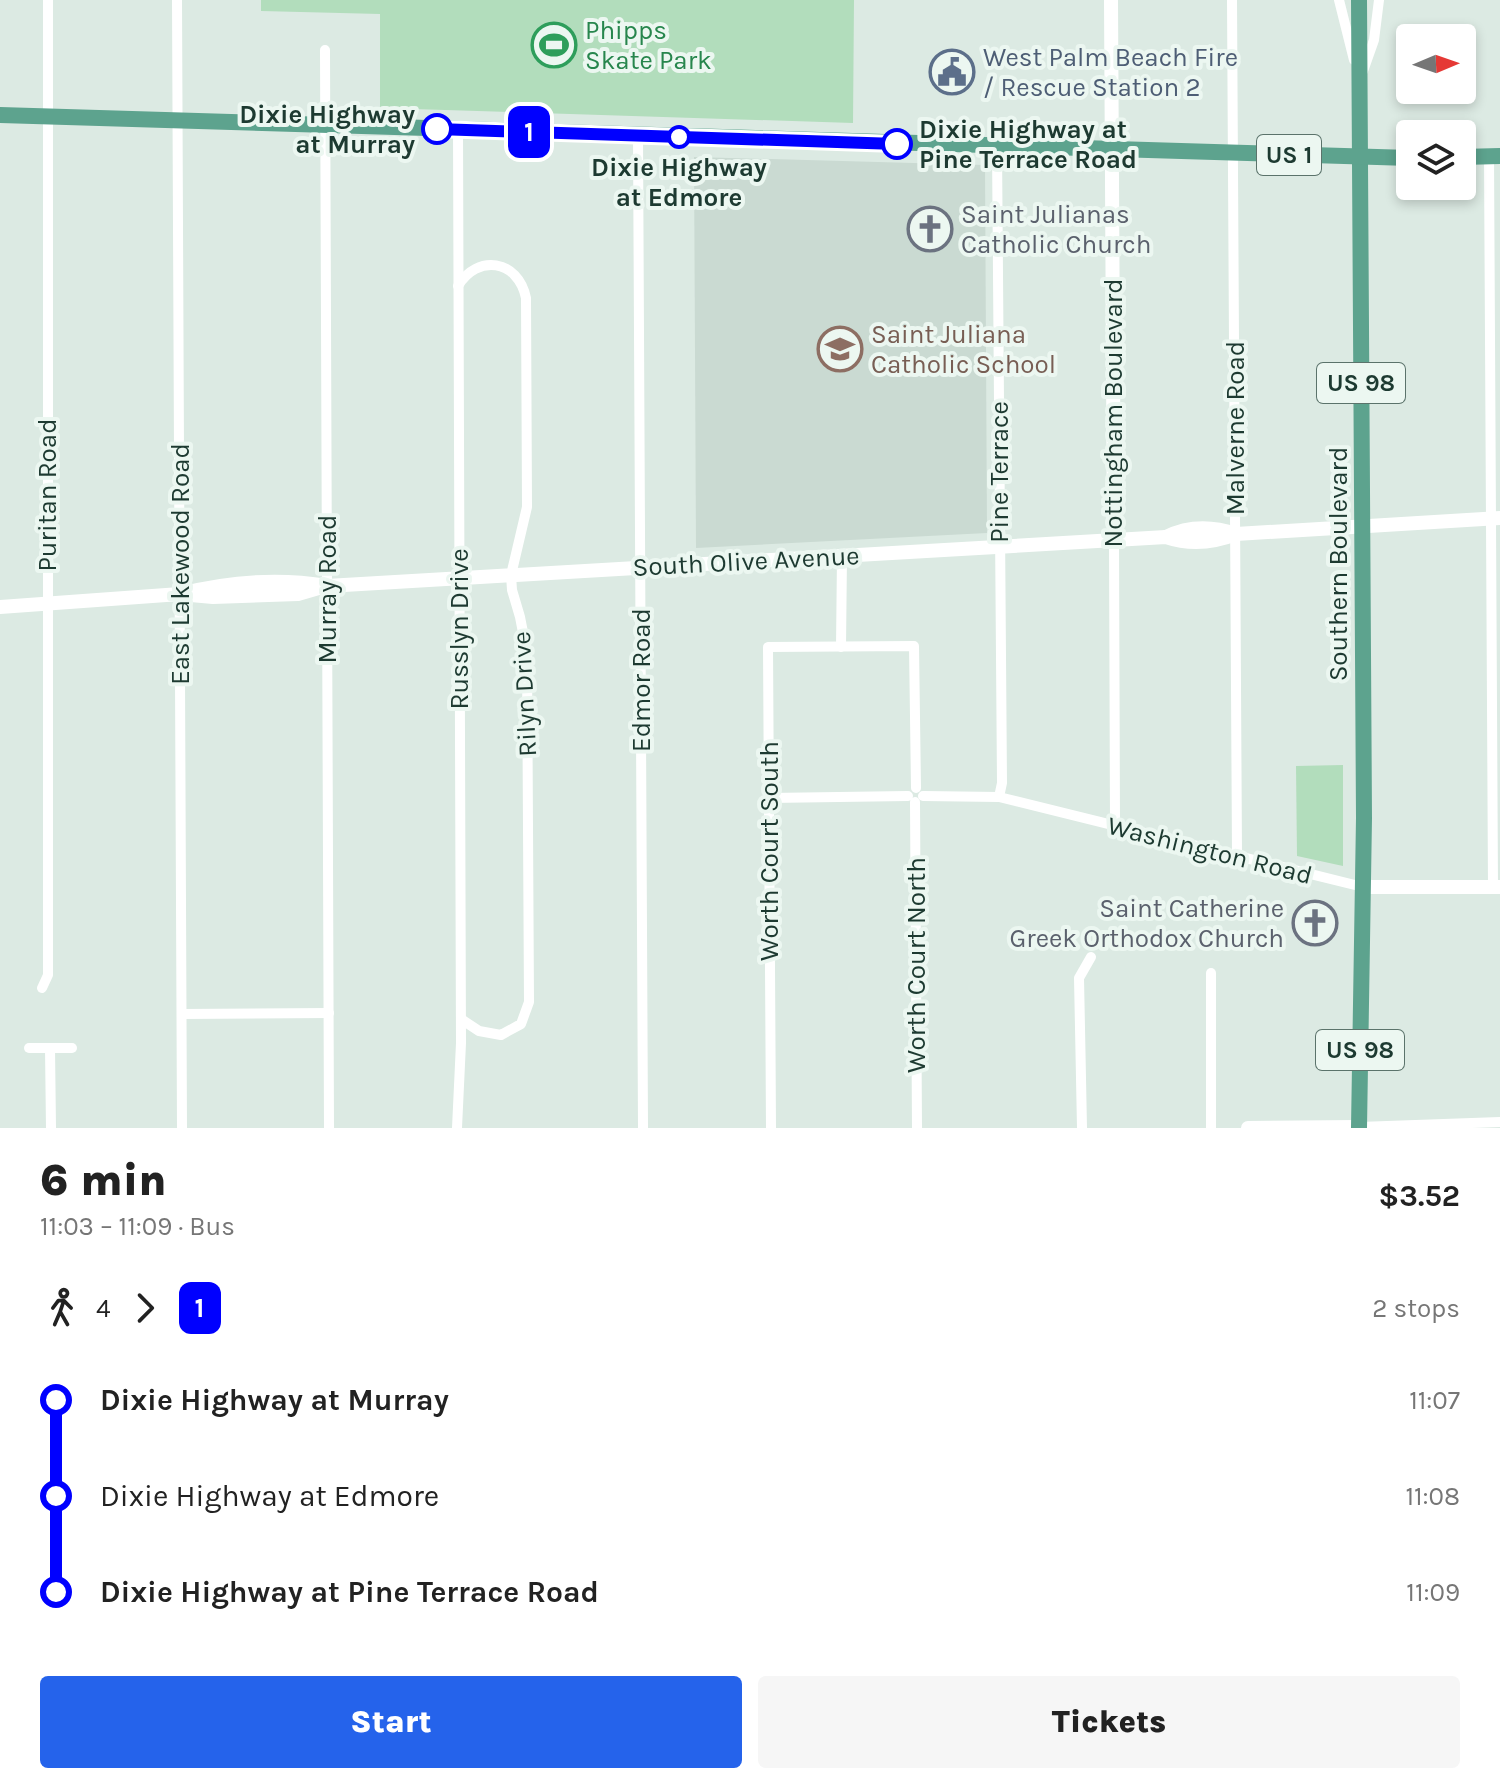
<!DOCTYPE html>
<html lang="en">
<head>
<meta charset="utf-8">
<style>
	body { margin:0; font-family:Karla,sans-serif; background:#f6f6f6; color:#222; height:100vh; display:flex; flex-direction:column; font-size:30px; white-space:nowrap }
	* { box-sizing:border-box; margin:0 }
	p { font-size:26px; color:#767676 }
	.icon { flex:none; width:44px; height:44px; fill:none; stroke:currentColor; stroke-width:2; stroke-linecap:round; stroke-linejoin:round }
	.map { position:relative; height:1128px; overflow:hidden }
	.drawer { display:flex; flex-direction:column; background:#fff; flex:1 }
	.drawer>* { flex:none }
	.badge { padding:0 16px; border-radius:12px; font-size:28px; line-height:52px }
	.needle { width:52px; rotate:88deg }
	.tools { position:absolute; left:1396px; top:24px; display:grid; gap:16px }
	.tools a { display:grid; place-items:center; width:80px; height:80px; border-radius:8px; background:#fff; box-shadow:0 4px 12px #0003; font-size:40px }
	.map>.badge { position:absolute; translate:-50% -50%; box-shadow:0 0 0 4px #fff }
	.legs { display:flex; align-items:center; gap:12px; height:88px; padding:0 40px; font-size:26px }
	.legs p { margin-inline-start:auto }
	.summary { display:flex; align-items:center; justify-content:space-between; height:136px; padding:0 40px }
	h1 { font-size:44px; font-weight:800; line-height:60px }
	.action { display:flex; gap:16px; margin-top:auto; padding:16px 40px }
	.action a { flex:1; height:92px; border-radius:8px; background:#2563eb; color:#fff; font-size:32px; font-weight:800; line-height:92px; text-align:center }
	.action a+a { background:#f6f6f6; color:#222 }
	ul { padding:0 40px; list-style:none }
	li { display:flex; align-items:center; gap:28px; height:96px; font-size:30px }
	li i { display:grid; place-items:center; width:12px; height:100%; margin:0 10px; background:currentColor }
	li i::after { content:''; width:20px; height:20px; margin:-10px; border:6px solid; border-radius:50%; background:#fff }
	li p { margin-inline-start:auto }
	li:first-child i { background:linear-gradient(#0000 50%,currentColor 0) }
	li:last-child i { background:linear-gradient(currentColor 50%,#0000 0) }
	.map>svg:first-child { display:block }
</style>
</head>
<body>
<div class="map">
<svg width="1500" height="1128" viewBox="0 0 1500 1128">
	<rect width="100%" height="100%" fill="#dceae3"/>
	<polygon fill="#cadad2" points="694,157 985,165 987,533 696,548"/>
	<g fill="#b2ddbc">
		<polygon points="261,0 854,0 853,123 380,108 380,14 261,11"/>
		<polygon points="1343,765 1343,866 1297,856 1296,766"/>
	</g>
	<g fill="none" stroke-linecap="round" stroke-linejoin="round">
		<g stroke="#fff" stroke-width="10">
			<polyline points="177,0 182,1128"/>
			<polyline points="1232,0 1237,856"/>
			<polyline points="1339,0 1354,60"/>
			<polyline points="325,50 329,1128"/>
			<polyline points="1363,71 1374,40 1379,0"/>
			<polyline points="638,135 643,1128"/>
			<polyline points="997,147 1002,783 999,797"/>
			<polyline points="1489,156 1493,888"/>
			<path d="M458 286C477 254 518 259 526 298L527 507 511 575 512 590 520 617 527 653 529 1002 521 1024 501 1035 479 1031 461 1019"/>
			<polyline points="1114,541 1115,826"/>
			<polyline points="841,647 842,556"/>
			<polyline points="923,796 999,797 1363,887"/>
			<polyline points="769,798 908,796"/>
			<polyline points="915,802 917,1128"/>
			<polyline points="1211,973 1211,1128"/>
			<polyline points="42,988 48,975 48,0"/>
			<polyline points="182,1014 329,1013"/>
			<polyline points="29,1048 72,1048"/>
			<polyline points="50,1048 51,1128"/>
			<polyline points="1359,1127 1500,1122"/>
			<polyline points="457,1128 461,1043 458,130"/>
			<polyline points="771,1128 768,647 914,646 916,788"/>
			<polyline points="1082,1128 1079,978 1091,957"/>
		</g>
		<g stroke="#fff" stroke-width="14">
			<polyline points="1111,0 1114,541"/>
			<path d="M1166 537C1188 526 1212 526 1236 534"/>
			<path d="M180 594C228 582 279 578 327 586L1166 537C1190 545 1213 543 1236 534L1500 518"/>
			<polyline points="0,607 180,594 213,597 298,594 322,587"/>
			<polyline points="1363,887 1500,887"/>
			<polyline points="1248,1128 1359,1127"/>
		</g>
		<g stroke="#5da38e" stroke-width="16">
			<polyline points="1359,0 1364,818 1359,1128"/>
			<polyline points="0,115 1410,158"/>
			<polyline points="1462,157 1500,156"/>
		</g>
	</g>
	<g fill="none" stroke-linecap="round" stroke-linejoin="round">
		<g stroke="#fff" stroke-width="18">
			<polyline id="line-1" points="437,129 897,144"/>
		</g>
		<use href="#line-1" stroke="#00f" stroke-width="12"/>
	</g>
	<defs>
		<g id="stadium-ring" transform="scale(2.3)"><circle r="9.5" fill="#ecf7f1" stroke="#2e9e5b" stroke-width="1.5"/><path d="M0-5a6.5 5 0 1 0 0 10a6.5 5 0 1 0 0-10ZM-3.5-1.8h7v3.6h-7Z" fill="#2e9e5b"/></g>
		<g id="civic-ring" transform="scale(2.3)"><circle r="9.5" fill="#ecf7f1" stroke="#5c6f8a" stroke-width="1.5"/><path d="M-.6-6.5H3V-4.5H.6V-3L4-1V1h2V6H-6V1h2V-1L-.6-3ZM-1.2 2.5V6h2.4V2.5Z" fill="#5c6f8a"/></g>
		<g id="church-ring" transform="scale(2.3)"><circle r="9.5" fill="#ecf7f1" stroke="#6b7280" stroke-width="1.5"/><path d="M-1.2-6h2.4v3.5h3.3v2.4h-3.3V6h-2.4V-.1h-3.3v-2.4h3.3Z" fill="#6b7280"/></g>
		<g id="school-ring" transform="scale(2.3)"><circle r="9.5" fill="#ecf7f1" stroke="#8d6e63" stroke-width="1.5"/><path d="M0-5L7-2L0 1L-7-2ZM-4 1L0 2.5L4 1V4Q0 6-4 4Z" fill="#8d6e63"/></g>
	</defs>
	<g fill-rule="evenodd">
		<use href="#stadium-ring" x="554" y="45"/>
		<use href="#civic-ring" x="952" y="72"/>
		<use href="#church-ring" x="930" y="229"/>
		<use href="#school-ring" x="840" y="349"/>
		<use href="#church-ring" x="1315" y="923"/>
	</g>
	<g fill="#fff" stroke="#00f" stroke-width="4">
		<circle cx="437" cy="129" r="14"/>
		<circle cx="679" cy="137" r="10"/>
		<circle cx="897" cy="144" r="14"/>
	</g>
	<g text-anchor="middle" stroke-width="8" stroke-linejoin="round" paint-order="stroke">
		<g fill="#ecf7f1" stroke="#5b736b" stroke-width="2">
			<rect x="1257" y="135" width="64" height="40" rx="6"/>
			<rect x="1317" y="363" width="88" height="40" rx="6"/>
			<rect x="1316" y="1030" width="88" height="40" rx="6"/>
		</g>
		<g font-size="24" font-weight="bold" fill="#1d3a31">
			<text x="1289" y="163">US 1</text>
			<text x="1361" y="391">US 98</text>
			<text x="1360" y="1058">US 98</text>
		</g>
		<g font-size="26" fill="#27864d" stroke="#ecf7f1" text-anchor="start">
			<text x="585" y="39">Phipps<tspan x="585" dy="30">Skate Park</tspan></text>
		</g>
		<g font-size="26" fill="#4e5e75" stroke="#ecf7f1" text-anchor="start">
			<text x="983" y="66">West Palm Beach Fire<tspan x="983" dy="30">/ Rescue Station 2</tspan></text>
		</g>
		<g font-size="26" font-weight="bold" fill="#1d3a31" stroke="#ecf7f1" text-anchor="end">
			<text x="415" y="123">Dixie Highway<tspan x="415" dy="30">at Murray</tspan></text>
			<text x="919" y="138" text-anchor="start">Dixie Highway at<tspan x="919" dy="30">Pine Terrace Road</tspan></text>
			<text x="679" y="176" text-anchor="middle">Dixie Highway<tspan x="679" dy="30">at Edmore</tspan></text>
		</g>
		<g font-size="26" fill="#5b616d" stroke="#ecf7f1" text-anchor="start">
			<text x="961" y="223">Saint Julianas<tspan x="961" dy="30">Catholic Church</tspan></text>
			<text x="1284" y="917" text-anchor="end">Saint Catherine<tspan x="1284" dy="30">Greek Orthodox Church</tspan></text>
		</g>
		<g font-size="26" fill="#785e54" stroke="#ecf7f1" text-anchor="start">
			<text x="871" y="343">Saint Juliana<tspan x="871" dy="30">Catholic School</tspan></text>
		</g>
		<g font-size="26" fill="#1d3a31" stroke="#ecf7f1">
			<text transform="translate(1113 413) rotate(-90)" y="9">Nottingham Boulevard</text>
			<text transform="translate(1235 428) rotate(-90)" y="9">Malverne Road</text>
			<text transform="translate(999 472) rotate(-90)" y="9">Pine Terrace</text>
			<text transform="translate(47 495) rotate(-90)" y="9">Puritan Road</text>
			<text transform="translate(746 561) rotate(-3)" y="9">South Olive Avenue</text>
			<text transform="translate(180 564) rotate(-90)" y="9">East Lakewood Road</text>
			<text transform="translate(1338 564) rotate(-90)" y="9">Southern Boulevard</text>
			<text transform="translate(327 589) rotate(-90)" y="9">Murray Road</text>
			<text transform="translate(459 629) rotate(-90)" y="9">Russlyn Drive</text>
			<text transform="translate(641 680) rotate(-90)" y="9">Edmor Road</text>
			<text transform="translate(524 694) rotate(-93)" y="9">Rilyn Drive</text>
			<text transform="translate(1210 850) rotate(14)" y="9">Washington Road</text>
			<text transform="translate(769 851) rotate(-90)" y="9">Worth Court South</text>
			<text transform="translate(916 965) rotate(-90)" y="9">Worth Court North</text>
		</g>
	</g>
</svg>
<div class="tools">
<a><svg class="needle" viewBox="-14 -14 28 28"><path d="M0-13l5 13h-10z" fill="#e53935"/><path d="M0 13l5-13h-10z" fill="#767676"/></svg></a>
<a><svg class="icon" aria-label="layers" viewBox="0 0 24 24"><path d="M12 4l9 5-9 5-9-5zM3 14l9 5 9-5"/></svg></a>
</div>
<b class="badge" style="left:529px;top:132px;background:#00f;color:#fff">1</b>
</div>
<section class="drawer">
<div class="summary"><div><h1>6 min</h1><p>11:03 – 11:09 · Bus</p></div><b>$3.52</b></div>
<div class="legs"><svg class="icon" aria-label="walk" viewBox="0 0 24 24"><circle cx="13" cy="4" r="2"/><path d="M13 8l-2 6 4 7M11 14l-3 7M7 12l3-4h3l4 4"/></svg>4<svg class="icon" aria-label="forward" viewBox="0 0 24 24"><path d="M9 5l7 7-7 7"/></svg><b class="badge" style="background:#00f;color:#fff">1</b><p>2 stops</p></div>
<ul>
<li><i style="color:#00f"></i><b>Dixie Highway at Murray</b><p>11:07</p></li>
<li><i style="color:#00f"></i><span>Dixie Highway at Edmore</span><p>11:08</p></li>
<li><i style="color:#00f"></i><b>Dixie Highway at Pine Terrace Road</b><p>11:09</p></li>
</ul>
<div class="action"><a>Start</a><a>Tickets</a></div>
</section>
</body>
</html>
